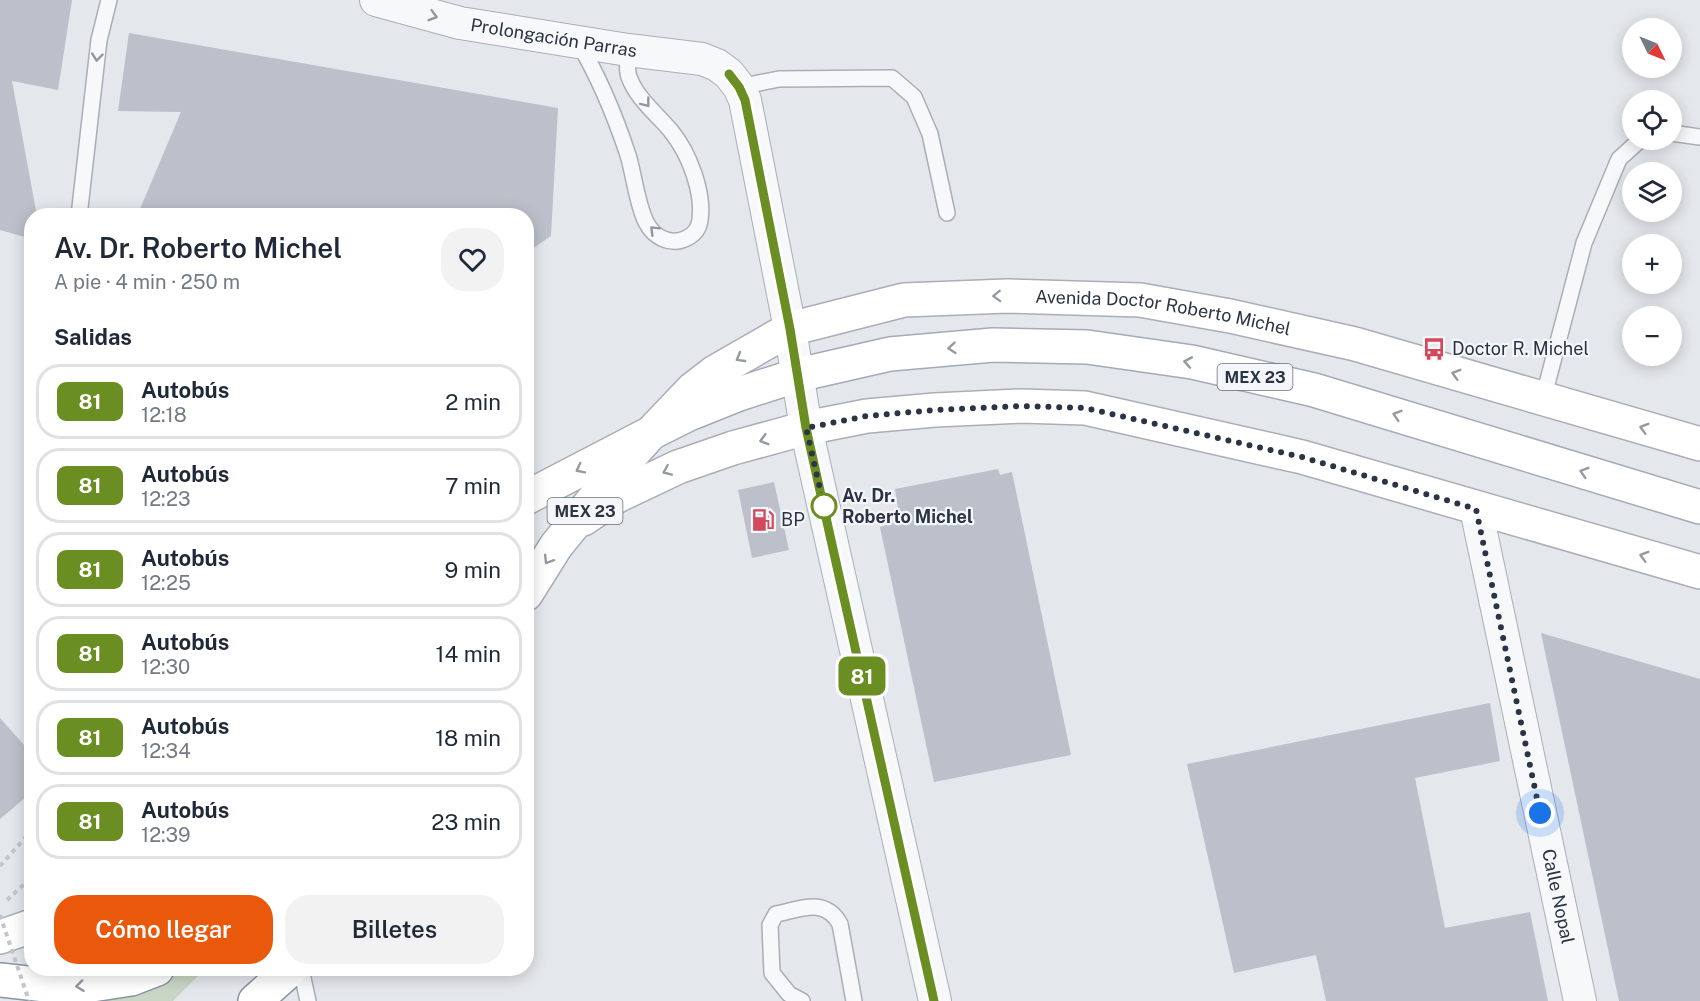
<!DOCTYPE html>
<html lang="es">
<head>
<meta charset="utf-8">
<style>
	body { margin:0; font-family:"Public Sans",sans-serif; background:#f2f2f3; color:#1f2937; height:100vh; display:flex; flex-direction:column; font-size:22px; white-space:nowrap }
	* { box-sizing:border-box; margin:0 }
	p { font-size:20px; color:#747a83 }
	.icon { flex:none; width:33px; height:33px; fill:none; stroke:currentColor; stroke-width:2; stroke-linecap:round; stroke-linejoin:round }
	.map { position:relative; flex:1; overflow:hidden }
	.drawer { position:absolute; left:24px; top:208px; width:510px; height:768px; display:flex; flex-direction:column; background:#fff; border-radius:24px; box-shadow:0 3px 15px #0003 }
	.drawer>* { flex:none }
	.badge { padding:0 12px; border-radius:9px; font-size:21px; line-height:39px }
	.needle { width:39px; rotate:133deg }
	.buttons { position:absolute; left:1622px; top:18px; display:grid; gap:12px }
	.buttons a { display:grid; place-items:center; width:60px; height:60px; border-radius:50%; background:#fff; box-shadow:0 3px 15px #0003; font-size:30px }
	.you { position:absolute; width:30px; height:30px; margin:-15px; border:4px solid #fff; border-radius:50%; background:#1a73e8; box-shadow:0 0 0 9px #1a73e833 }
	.map>.badge { position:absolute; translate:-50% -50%; box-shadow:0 0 0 3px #fff }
	h2 { padding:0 30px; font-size:22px; line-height:54px }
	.round { display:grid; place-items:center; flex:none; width:63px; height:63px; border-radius:24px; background:#f2f2f3 }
	.head { display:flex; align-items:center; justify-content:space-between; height:102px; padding:0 30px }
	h1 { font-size:28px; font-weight:600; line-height:45px }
	.action { display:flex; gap:12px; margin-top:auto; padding:12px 30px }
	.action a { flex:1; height:69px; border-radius:24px; background:#ea580c; color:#fff; font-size:24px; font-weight:600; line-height:69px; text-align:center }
	.action a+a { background:#f2f2f3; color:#1f2937 }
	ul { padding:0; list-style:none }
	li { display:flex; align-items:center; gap:18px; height:75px; margin:0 12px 9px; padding:0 18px; border:3px solid #e0e1e3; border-radius:24px }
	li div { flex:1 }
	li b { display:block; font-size:22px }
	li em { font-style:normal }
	li .badge { min-width:66px; font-weight:700; text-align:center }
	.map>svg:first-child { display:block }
</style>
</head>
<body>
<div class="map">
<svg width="1700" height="1001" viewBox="0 0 1700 1001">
	<rect width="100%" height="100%" fill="#e4e7ec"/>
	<polygon fill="#c9d6c5" points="181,969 205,969 173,1001 84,1001 144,989"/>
	<g fill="#bbc0ca">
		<polygon points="0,0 72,0 58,90 12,81 37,216 32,216 32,239 0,230"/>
		<polygon points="129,33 558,108 551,236 526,253 526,216 137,216 181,112 118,111"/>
		<polygon points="998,469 1000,475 1012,472 1071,755 934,782 880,527 900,521 895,489"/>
		<polygon points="774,482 789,550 752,558 738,490"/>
		<polygon points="1541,633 1700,679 1700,1001 1619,1001"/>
		<polygon points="1490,703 1500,761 1415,778 1445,928 1530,912 1548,1001 1326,1001 1316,955 1234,973 1187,764"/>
		<polygon points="0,718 32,754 32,792 0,819"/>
	</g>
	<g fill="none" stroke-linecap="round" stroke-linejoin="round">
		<g stroke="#a9aeb7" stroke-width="18">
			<g id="service">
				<path d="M578 42C599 77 615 116 628 155 634 175 637 204 646 222 654 238 671 246 687 238 695 234 699 228 700 220 704 192 689 153 671 131 657 114 637 99 629 77 626 69 628 58 628 50"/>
				<polyline points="739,87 779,79 892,78 914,97 930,134 947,213"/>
				<polyline points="1671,133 1700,137"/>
				<polyline points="79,216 99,40 109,0"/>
				<polyline points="1543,399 1584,243 1619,159 1640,140"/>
				<polyline points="301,969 308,1001"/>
				<path d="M802 1001 789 994 772 973 770 925 776 914C801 909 825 897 840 924L854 1001"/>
			</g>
		</g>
		<g stroke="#a9aeb7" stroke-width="34">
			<g id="minor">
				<path id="s1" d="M376 0 460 23 628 50 702 59 717 65 729 74 739 87 745 100 790 329 806 428 935 1001"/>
				<path id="s2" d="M1476 509 1580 1001"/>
			</g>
		</g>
		<g stroke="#a9aeb7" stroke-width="36">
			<g id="secondary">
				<path id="s3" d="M526 498 651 433 693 389 715 372 790 329 904 300 1007 296 1140 300 1230 316 1355 344 1700 444"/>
				<polyline points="583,519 617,496 678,467 733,448 806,428 867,416 935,410 1021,406 1085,408 1302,457 1700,572"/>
				<polyline points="0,937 32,926"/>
			</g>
		</g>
		<g stroke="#a3abb8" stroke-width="36">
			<polyline id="primary" points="526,594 556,546 616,472 651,433 689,414 739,394 798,375 890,354 993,345 1087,347 1192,362 1314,390 1700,507"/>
		</g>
		<g stroke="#8b94a3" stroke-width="36">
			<g id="trunk">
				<polyline points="0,980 72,988 131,979 157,969"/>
				<polyline points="255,1001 291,969"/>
			</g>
		</g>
		<g stroke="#c2c5cb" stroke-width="4" stroke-dasharray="4.5 4.5" stroke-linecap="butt">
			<polyline points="0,866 32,830"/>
			<polyline points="7,900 32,877"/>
		</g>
		<use href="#service" stroke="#f7f8fa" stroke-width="15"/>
		<use href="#minor" stroke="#f7f8fa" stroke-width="32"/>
		<use href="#secondary" stroke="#fff" stroke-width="33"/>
		<use href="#primary" stroke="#fff" stroke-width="33"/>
		<use href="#trunk" stroke="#fff" stroke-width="33"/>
		<polyline stroke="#c2c5cb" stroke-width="4" stroke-dasharray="4.5 4.5" stroke-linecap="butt" points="0,915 29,1001"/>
	</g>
	<defs><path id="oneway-chevron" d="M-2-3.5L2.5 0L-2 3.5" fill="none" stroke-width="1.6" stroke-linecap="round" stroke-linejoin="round" transform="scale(1.5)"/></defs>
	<g stroke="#9196a0">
		<use href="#oneway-chevron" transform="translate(433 16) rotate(16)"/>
		<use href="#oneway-chevron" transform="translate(97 57) rotate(96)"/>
		<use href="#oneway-chevron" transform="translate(646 103) rotate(52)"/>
		<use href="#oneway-chevron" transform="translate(654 230) rotate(-135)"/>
	</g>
	<g stroke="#959aa2">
		<use href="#oneway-chevron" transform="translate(997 296) rotate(178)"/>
		<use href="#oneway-chevron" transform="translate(952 348) rotate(175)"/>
		<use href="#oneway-chevron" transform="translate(740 358) rotate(150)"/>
		<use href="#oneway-chevron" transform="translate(1188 362) rotate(-170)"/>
		<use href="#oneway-chevron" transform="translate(1456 374) rotate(-164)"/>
		<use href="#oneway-chevron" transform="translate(1397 415) rotate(-163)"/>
		<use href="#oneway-chevron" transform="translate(1644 428) rotate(-164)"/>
		<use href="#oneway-chevron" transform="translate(764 440) rotate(164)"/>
		<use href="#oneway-chevron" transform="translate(580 469) rotate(153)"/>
		<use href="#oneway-chevron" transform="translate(667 471) rotate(157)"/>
		<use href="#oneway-chevron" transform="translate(1584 472) rotate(-163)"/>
		<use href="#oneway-chevron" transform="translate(1644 556) rotate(-164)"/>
		<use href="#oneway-chevron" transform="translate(548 560) rotate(122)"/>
		<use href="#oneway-chevron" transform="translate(80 986) rotate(173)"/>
	</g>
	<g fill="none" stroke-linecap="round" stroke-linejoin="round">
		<g stroke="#fff" stroke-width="14">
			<polyline id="line" points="729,74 739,87 745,100 790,329 806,428 934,1001"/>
		</g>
		<use href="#line" stroke="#6b8e23" stroke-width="9"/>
		<polyline stroke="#2b3445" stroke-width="6" stroke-dasharray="0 10.8" points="824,506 806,428 867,416 935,410 1021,406 1085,408 1302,457 1476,509 1540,813"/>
	</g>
	<defs>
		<g id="bus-bare" transform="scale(1.8)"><path d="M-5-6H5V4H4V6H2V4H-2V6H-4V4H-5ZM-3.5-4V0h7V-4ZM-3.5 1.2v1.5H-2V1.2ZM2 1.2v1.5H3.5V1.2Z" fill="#d1495b" stroke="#f4f6f9" stroke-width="2.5" paint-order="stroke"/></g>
		<g id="fuel-bare" transform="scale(1.8)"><path d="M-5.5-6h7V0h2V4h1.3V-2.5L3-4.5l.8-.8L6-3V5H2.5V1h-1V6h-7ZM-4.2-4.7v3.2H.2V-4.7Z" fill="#d1495b" stroke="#f4f6f9" stroke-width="2.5" paint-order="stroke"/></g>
	</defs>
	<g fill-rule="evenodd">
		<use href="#bus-bare" x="1434" y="349"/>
		<use href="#fuel-bare" x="763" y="520"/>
	</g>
	<circle fill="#fff" stroke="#6b8e23" stroke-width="3" cx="824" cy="506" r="12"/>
	<g text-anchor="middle" stroke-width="4.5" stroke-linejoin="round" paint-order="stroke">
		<g fill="#f4f6f9" stroke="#676e7b" stroke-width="1.5">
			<rect x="1217.5" y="364" width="75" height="26" rx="4.5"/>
			<rect x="547.5" y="498" width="75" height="26" rx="4.5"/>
		</g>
		<g font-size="16" font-weight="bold" fill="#2b3445">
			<text x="1255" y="383">MEX 23</text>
			<text x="585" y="517">MEX 23</text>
		</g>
		<g font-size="18" fill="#2b3445" stroke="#f4f6f9">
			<text dy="6" stroke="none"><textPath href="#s1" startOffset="182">Prolongación Parras</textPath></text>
			<text dy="6" stroke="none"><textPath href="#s3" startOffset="694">Avenida Doctor Roberto Michel</textPath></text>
			<text dy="6" stroke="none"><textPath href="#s2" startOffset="396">Calle Nopal</textPath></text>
		</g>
		<g font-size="18" fill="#2b3445" stroke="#f4f6f9" text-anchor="start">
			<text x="1452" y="355">Doctor R. Michel</text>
			<text x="781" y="526">BP</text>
		</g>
		<g font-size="18" font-weight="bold" fill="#2b3445" stroke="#f4f6f9" text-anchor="start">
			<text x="842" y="502">Av. Dr.<tspan x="842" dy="21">Roberto Michel</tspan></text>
		</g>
	</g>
</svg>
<div class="buttons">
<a><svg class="needle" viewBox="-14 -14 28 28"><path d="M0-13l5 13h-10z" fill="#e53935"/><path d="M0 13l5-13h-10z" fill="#747a83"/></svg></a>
<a><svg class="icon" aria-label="locate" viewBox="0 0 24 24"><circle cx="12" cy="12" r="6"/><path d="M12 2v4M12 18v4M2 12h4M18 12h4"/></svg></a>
<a><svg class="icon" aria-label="layers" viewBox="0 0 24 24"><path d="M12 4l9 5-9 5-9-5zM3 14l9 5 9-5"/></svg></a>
<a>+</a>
<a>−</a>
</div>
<div class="you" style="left:1540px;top:813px"></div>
<b class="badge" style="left:862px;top:676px;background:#6b8e23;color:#fff">81</b>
<section class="drawer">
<div class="head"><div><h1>Av. Dr. Roberto Michel</h1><p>A pie · 4 min · 250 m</p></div><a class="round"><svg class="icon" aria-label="heart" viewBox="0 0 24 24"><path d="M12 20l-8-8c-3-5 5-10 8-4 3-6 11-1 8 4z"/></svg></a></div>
<h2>Salidas</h2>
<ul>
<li><span class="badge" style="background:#6b8e23;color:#fff">81</span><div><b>Autobús</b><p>12:18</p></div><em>2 min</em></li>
<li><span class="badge" style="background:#6b8e23;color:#fff">81</span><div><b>Autobús</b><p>12:23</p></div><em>7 min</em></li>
<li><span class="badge" style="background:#6b8e23;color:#fff">81</span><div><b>Autobús</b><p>12:25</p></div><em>9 min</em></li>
<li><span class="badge" style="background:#6b8e23;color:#fff">81</span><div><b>Autobús</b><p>12:30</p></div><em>14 min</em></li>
<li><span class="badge" style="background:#6b8e23;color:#fff">81</span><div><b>Autobús</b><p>12:34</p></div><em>18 min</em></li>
<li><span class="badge" style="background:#6b8e23;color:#fff">81</span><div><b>Autobús</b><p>12:39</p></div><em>23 min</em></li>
</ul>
<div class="action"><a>Cómo llegar</a><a>Billetes</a></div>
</section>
</div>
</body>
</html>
